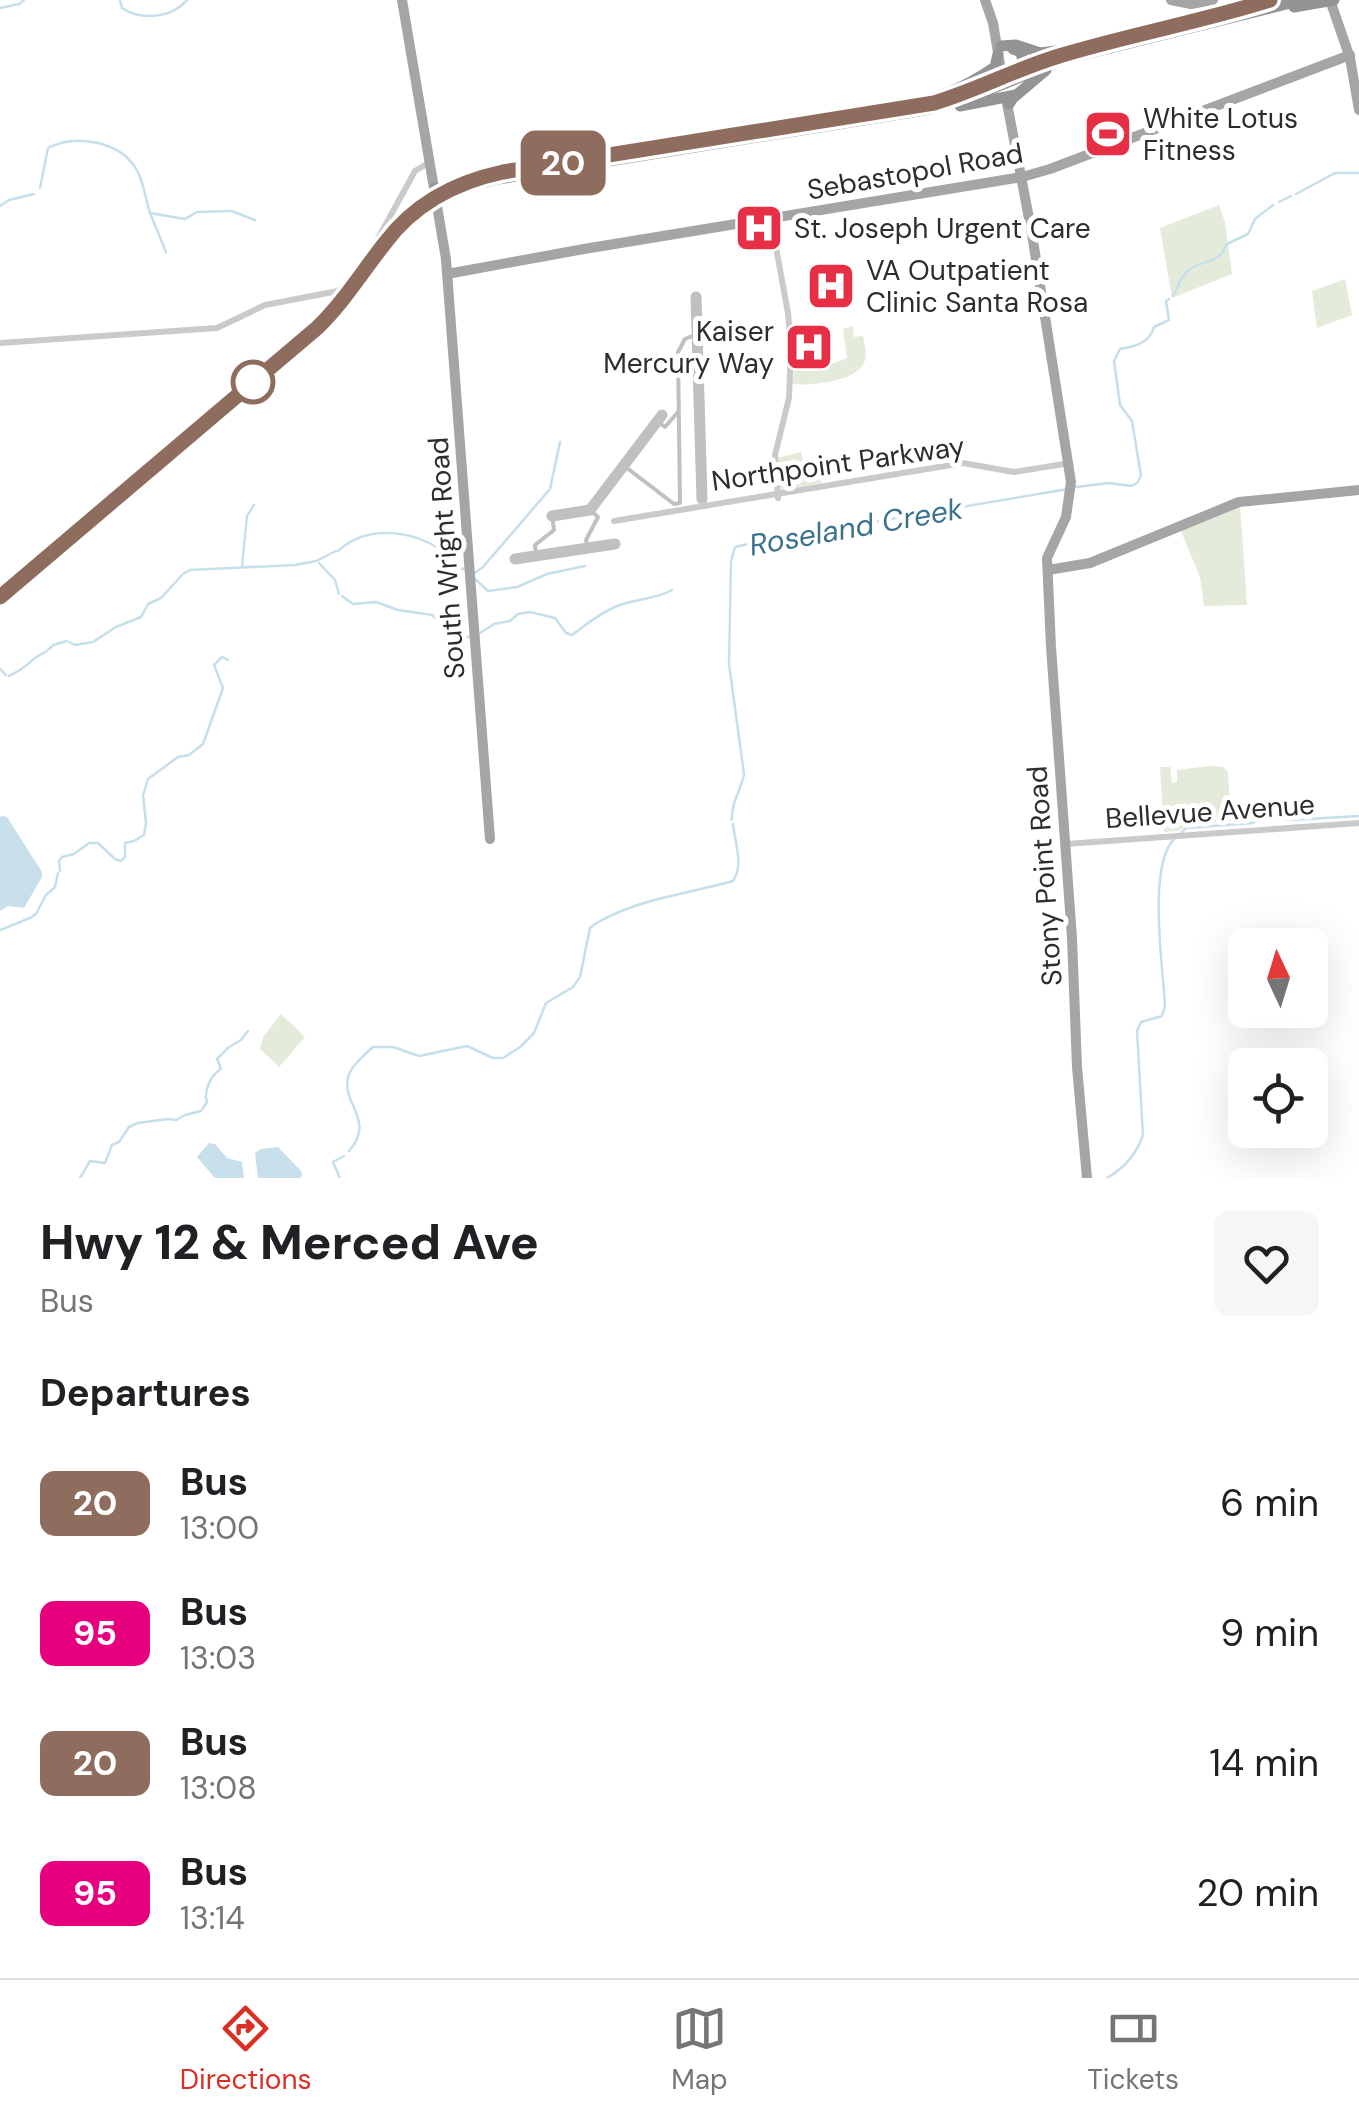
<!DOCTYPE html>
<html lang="en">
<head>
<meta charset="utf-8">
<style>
	body { margin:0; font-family:"DM Sans",sans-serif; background:#f6f6f6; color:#202124; height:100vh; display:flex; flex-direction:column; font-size:38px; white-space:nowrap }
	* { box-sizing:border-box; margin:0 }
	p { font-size:32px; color:#757577 }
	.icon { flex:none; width:55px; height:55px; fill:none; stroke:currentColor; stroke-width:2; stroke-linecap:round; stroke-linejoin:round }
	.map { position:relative; height:1178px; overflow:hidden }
	.details { display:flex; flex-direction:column; background:#fff; flex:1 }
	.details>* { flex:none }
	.badge { padding:0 20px; border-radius:15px; font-size:35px; line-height:65px }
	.needle { width:65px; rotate:356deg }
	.tools { position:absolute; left:1228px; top:928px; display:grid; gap:20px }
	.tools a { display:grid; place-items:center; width:100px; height:100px; border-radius:15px; background:#fff; box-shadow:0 10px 40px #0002; font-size:50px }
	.map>.badge { position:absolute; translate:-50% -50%; box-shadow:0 0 0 5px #fff }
	h2 { padding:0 40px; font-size:38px; line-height:90px }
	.round { display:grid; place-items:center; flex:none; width:105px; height:105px; border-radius:15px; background:#f6f6f6 }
	.summary { display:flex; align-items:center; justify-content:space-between; height:170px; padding:0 40px }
	h1 { font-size:48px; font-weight:800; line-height:75px }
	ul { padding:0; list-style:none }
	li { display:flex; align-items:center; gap:30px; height:130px; padding:0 40px }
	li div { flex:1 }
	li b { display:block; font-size:38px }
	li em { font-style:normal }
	li .badge { min-width:110px; font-weight:700; text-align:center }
	.dock { display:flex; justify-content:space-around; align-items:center; height:140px; border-top:2px solid #e0e0e0; background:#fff; font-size:28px; color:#757577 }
	.dock a { display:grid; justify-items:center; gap:5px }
	.dock .current { color:#d93025 }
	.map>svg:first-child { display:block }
</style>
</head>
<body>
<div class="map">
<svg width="1359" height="1178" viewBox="0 0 1359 1178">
	<rect width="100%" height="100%" fill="#fff"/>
	<g fill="#e4ebda">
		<polygon points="1219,205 1225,222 1232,274 1172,298 1160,228"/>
		<polygon points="1345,279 1352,315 1317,328 1312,291"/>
		<path d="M853 326 854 337 863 336C864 343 867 353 865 360 860 382 809 386 792 384L795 368 824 367 847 358 843 329Z"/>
		<polygon points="801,452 803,461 819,458 821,472 815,474 816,478 821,478 821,483 780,490 777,458"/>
		<polygon points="1240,504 1247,605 1204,606 1200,577 1180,529"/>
		<polygon points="1210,766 1223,767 1228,772 1231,821 1192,824 1177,831 1164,832 1160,767 1170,767 1172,783 1177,782 1177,770"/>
		<polygon points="281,1014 305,1037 279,1067 260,1049 263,1037"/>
	</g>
	<g fill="#c6dfeb">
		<polygon points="2,816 7,817 42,872 42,877 24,908 8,906 0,911 0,817"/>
		<polygon points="209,1143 215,1144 227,1158 242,1162 244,1178 215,1178 197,1157"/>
		<polygon points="278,1147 301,1171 302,1175 300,1178 258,1178 255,1153 261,1149"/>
	</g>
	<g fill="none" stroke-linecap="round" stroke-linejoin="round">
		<g stroke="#c6dfeb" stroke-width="2.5">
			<path d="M120 0 122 8C141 21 172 18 187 0"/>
			<polyline points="0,8 19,4 24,0"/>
			<path d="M40 188 48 148C75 134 118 141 135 167 144 180 145 198 150 213L185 219 197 212 232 211"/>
			<polyline points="1296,194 1335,173 1359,173"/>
			<polyline points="1279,202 1291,196"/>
			<polyline points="0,206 9,200 34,194"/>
			<polyline points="234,212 255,220"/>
			<polyline points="150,213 166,252"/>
			<path d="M1173 295C1178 288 1180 278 1186 273 1199 258 1218 267 1227 244L1248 234 1255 219 1273 205"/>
			<path d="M1076 487 1109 483 1131 486 1137 483 1141 476 1132 421 1120 405 1114 361 1120 349C1135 346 1149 344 1154 327L1169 320 1166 301 1169 299"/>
			<path d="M338 551C369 522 420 531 450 557"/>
			<polyline points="451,558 462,569 467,568"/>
			<polyline points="319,563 335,580 339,594"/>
			<polyline points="242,566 247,516 254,505"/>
			<polyline points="473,574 482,568 550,489 560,442"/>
			<polyline points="475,579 488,591 517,587 547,574 585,566"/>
			<polyline points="342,596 353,604 376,602 398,610 432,615 441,623 456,629 465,637 472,637"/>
			<path d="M480 633 494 624 510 621 518 614 530 612 555 618 566 633 572 635C586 625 598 614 615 607 633 599 654 600 672 590"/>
			<polyline points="69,642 75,645 93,642 116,627 141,617 148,604 161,598 183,574 190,570 295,565 316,561 336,551"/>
			<polyline points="0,669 6,675"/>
			<path d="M9 676C22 670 24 667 35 658 42 653 48 652 53 645L67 641"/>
			<path d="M732 820C731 802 741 791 744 774L729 664 731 561 735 547 766 540 1068 489"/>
			<polyline points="1181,833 1186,828 1253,823 1265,815 1290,820 1359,816"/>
			<polyline points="60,871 59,861 62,857 74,854 89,843 98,843 115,859 121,861 125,857 125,843 134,841 144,835 146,823 143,795 148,779 178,757 189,755 203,744 223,688 214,665 222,657 228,660"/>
			<polyline points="0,930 30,918 36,914 46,895 55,887 58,873"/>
			<polyline points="231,1046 241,1040 248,1031"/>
			<path d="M349 1151C378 1118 336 1101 350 1072 355 1063 365 1054 373 1047H393L419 1056 467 1046 493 1058H503L520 1047 534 1033 546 1003 573 987 580 977 590 928 595 924C637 899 686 894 733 881 744 865 735 843 733 824"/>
			<path d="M80 1178 90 1161 105 1163 112 1145 119 1142 129 1127 138 1123 168 1119 176 1120 185 1115 201 1111 207 1102C203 1090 212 1074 221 1069L217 1059 229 1047"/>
			<polyline points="340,1178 333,1162 344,1156"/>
			<path d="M1107 1178C1124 1168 1137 1153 1143 1135L1137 1031 1141 1022 1162 1016 1165 1006C1163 967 1147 864 1175 838"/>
		</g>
		<g stroke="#c0c0c0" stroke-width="4">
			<polyline points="657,421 665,427 678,412"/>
			<polyline points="623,465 674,504 680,503 678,352 685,339 697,334"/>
			<polyline points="588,548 586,540 598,517 590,510"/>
			<polyline points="536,556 535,545 554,530 552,516"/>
		</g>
		<g stroke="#c0c0c0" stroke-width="11">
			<polyline points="696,297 702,499"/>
			<polyline points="552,516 590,510 662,415"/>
			<polyline points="515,559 615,544"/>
		</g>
		<g stroke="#cacaca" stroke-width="6">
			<polyline points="771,220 788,313 791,348 789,398 775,455 778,498"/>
			<polyline points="0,343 217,328 265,305 338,291 349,283 369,255 415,171 430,162"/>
			<polyline points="614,521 963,463 1014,472 1070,463"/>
			<polyline points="1066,844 1359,823"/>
		</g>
		<g stroke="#a5a5a5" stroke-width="10">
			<polyline points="402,0 446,259 490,839"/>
			<polyline points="985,0 993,23 1003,82"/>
			<polyline points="1171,0 1191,4 1213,0"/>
			<polyline points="1330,0 1350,58 1359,110"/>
			<polyline points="1006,98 1032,234 1071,482 1066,517 1047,558 1051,647 1072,938 1077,1067 1087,1178"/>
			<polyline points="447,274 584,249 1022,177 1050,169 1350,55"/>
			<polyline points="1048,570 1090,563 1239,502 1359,490"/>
			<path d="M0 597 317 328C361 287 384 230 436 197"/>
		</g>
		<g stroke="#949494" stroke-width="11">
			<polyline points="1294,7 1334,0"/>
			<polyline points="1001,46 1016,45 1040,53 1088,47"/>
			<polyline points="1006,74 1020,67 1023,62 1021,52 1013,49"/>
			<polyline points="1009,104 1013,98 1046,70"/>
			<path d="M907 105C940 99 967 86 995 67L998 54"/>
			<polyline points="960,106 1016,95"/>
			<polyline points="435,188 440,191 449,190"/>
			<polyline points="437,202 467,187 498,179 931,109 972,97 1062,60 1302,0"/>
		</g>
	</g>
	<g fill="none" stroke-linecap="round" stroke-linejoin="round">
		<g stroke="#fff" stroke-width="22">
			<path id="line" d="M0 597 317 328C344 302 362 272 385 243 414 204 456 182 503 172L934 103C977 90 1016 69 1059 56 1128 35 1200 22 1270 0"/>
		</g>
		<use href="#line" stroke="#8e6d5e" stroke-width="15"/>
	</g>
	<defs>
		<g id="stadium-square" transform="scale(2.5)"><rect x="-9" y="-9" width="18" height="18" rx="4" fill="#e62e44" stroke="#fff"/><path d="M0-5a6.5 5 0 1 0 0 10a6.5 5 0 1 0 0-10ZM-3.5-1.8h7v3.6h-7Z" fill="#fff"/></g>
		<g id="hospital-square" transform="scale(2.5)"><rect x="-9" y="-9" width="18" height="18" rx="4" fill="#e62e44" stroke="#fff"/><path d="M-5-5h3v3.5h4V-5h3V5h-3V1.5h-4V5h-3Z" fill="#fff"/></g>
	</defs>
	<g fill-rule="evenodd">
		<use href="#stadium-square" x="1108" y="134"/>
		<use href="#hospital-square" x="759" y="228"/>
		<use href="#hospital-square" x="831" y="286"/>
		<use href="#hospital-square" x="809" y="347"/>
	</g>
	<circle fill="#fff" stroke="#8e6d5e" stroke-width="5" cx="253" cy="382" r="20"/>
	<g text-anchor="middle" stroke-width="10" stroke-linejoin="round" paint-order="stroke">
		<g font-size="28" fill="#2d2d2d" stroke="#fff" text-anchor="start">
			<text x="1143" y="128">White Lotus<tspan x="1143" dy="32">Fitness</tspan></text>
			<text x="794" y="238">St. Joseph Urgent Care</text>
			<text x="866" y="280">VA Outpatient<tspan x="866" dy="32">Clinic Santa Rosa</tspan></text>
			<text x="774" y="341" text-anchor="end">Kaiser<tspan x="774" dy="32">Mercury Way</tspan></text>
		</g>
		<g font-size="28" fill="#2d2d2d" stroke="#fff">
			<text transform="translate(915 171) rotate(-10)" y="10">Sebastopol Road</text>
			<text transform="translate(838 463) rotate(-8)" y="10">Northpoint Parkway</text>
			<text transform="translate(446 558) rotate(-94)" y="10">South Wright Road</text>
			<text transform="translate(1210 811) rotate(-4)" y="10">Bellevue Avenue</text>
			<text transform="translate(1044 876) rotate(-94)" y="10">Stony Point Road</text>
		</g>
		<g font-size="30" font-style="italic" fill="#3b738f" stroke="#fff">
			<text transform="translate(856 527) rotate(-10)" y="10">Roseland Creek</text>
		</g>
	</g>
</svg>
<div class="tools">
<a><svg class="needle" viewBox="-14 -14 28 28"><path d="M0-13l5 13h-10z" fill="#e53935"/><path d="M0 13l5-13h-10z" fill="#757577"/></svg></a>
<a><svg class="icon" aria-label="locate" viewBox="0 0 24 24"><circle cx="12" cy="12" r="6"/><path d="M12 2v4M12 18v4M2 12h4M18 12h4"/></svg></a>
</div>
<b class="badge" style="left:563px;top:163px;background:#8e6d5e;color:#fff">20</b>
</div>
<section class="details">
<div class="summary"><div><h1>Hwy 12 &amp; Merced Ave</h1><p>Bus</p></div><a class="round"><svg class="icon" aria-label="heart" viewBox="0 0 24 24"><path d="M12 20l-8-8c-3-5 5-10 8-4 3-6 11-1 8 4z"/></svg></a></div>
<h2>Departures</h2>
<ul>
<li><span class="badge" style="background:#8e6d5e;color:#fff">20</span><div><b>Bus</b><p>13:00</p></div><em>6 min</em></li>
<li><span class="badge" style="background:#e6007e;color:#fff">95</span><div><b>Bus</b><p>13:03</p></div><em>9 min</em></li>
<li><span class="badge" style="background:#8e6d5e;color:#fff">20</span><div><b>Bus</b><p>13:08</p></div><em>14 min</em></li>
<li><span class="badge" style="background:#e6007e;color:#fff">95</span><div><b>Bus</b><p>13:14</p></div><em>20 min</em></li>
</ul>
</section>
<nav class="dock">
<a class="current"><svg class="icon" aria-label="directions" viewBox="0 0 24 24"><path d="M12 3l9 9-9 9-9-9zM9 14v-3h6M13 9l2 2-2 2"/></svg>Directions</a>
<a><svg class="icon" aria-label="map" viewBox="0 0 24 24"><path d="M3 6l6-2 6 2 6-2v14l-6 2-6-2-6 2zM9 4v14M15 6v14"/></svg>Map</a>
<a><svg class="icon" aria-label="tickets" viewBox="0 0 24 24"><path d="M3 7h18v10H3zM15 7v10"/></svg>Tickets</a>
</nav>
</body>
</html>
